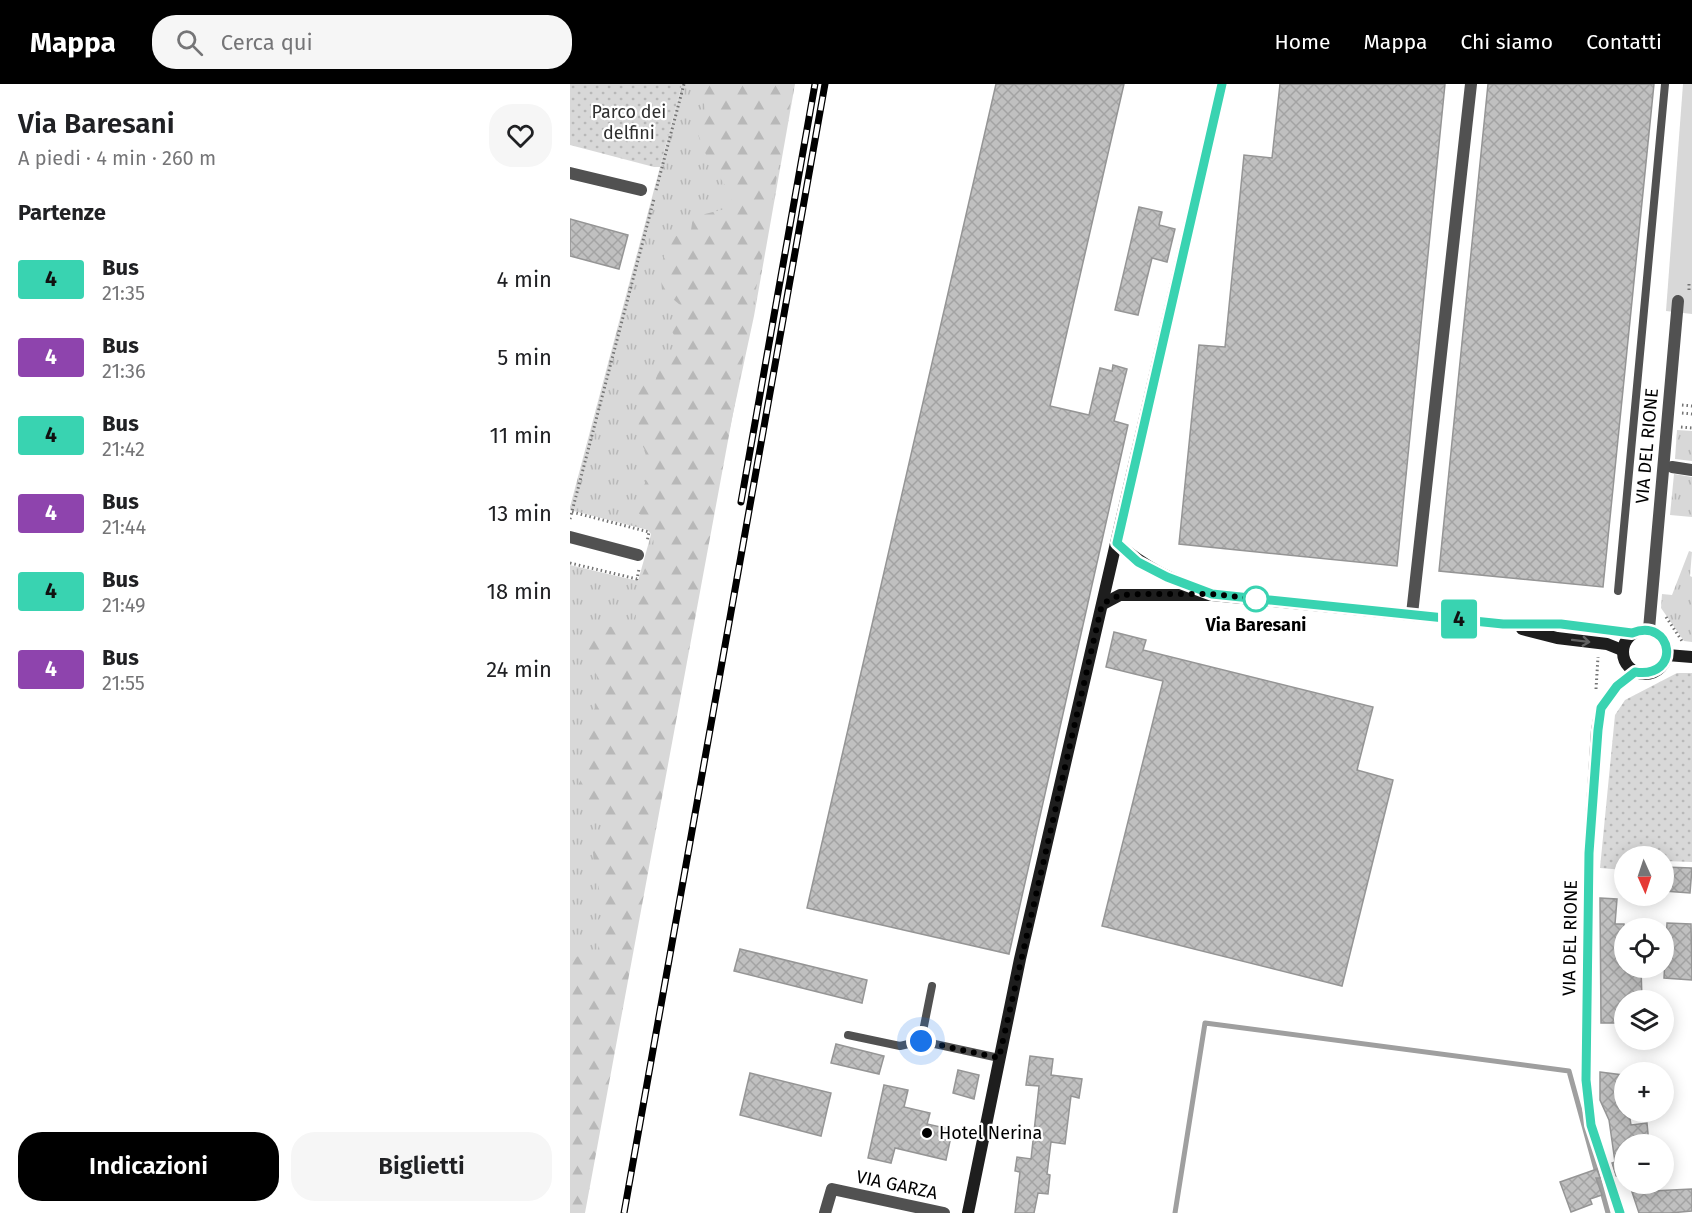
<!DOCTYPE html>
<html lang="it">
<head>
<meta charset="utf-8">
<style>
	body { margin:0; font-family:"Fira Sans",sans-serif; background:#f6f6f6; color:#202124; height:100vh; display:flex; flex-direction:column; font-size:22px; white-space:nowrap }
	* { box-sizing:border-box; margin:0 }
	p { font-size:20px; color:#757577 }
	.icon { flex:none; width:33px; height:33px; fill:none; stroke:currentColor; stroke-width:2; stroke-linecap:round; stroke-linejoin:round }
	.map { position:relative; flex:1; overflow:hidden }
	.sheet { display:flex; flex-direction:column; background:#fff; width:570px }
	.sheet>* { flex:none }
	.badge { padding:0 12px; border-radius:4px; font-size:21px; line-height:39px }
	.needle { width:39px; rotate:177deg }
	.buttons { position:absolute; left:1044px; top:762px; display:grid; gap:12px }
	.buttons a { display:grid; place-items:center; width:60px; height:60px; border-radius:50%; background:#fff; box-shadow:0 3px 15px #0003; font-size:30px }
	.you { position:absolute; width:30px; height:30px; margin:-15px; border:4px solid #fff; border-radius:50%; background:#1a73e8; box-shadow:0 0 0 9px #1a73e833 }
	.map>.badge { position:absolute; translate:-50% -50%; box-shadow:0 0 0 3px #fff }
	h2 { padding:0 18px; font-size:22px; line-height:54px }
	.round { display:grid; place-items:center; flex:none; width:63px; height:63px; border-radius:24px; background:#f6f6f6 }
	.overview { display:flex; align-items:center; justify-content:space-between; height:102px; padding:0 18px }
	h1 { font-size:28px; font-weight:600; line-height:45px }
	.button { display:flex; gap:12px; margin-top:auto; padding:12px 18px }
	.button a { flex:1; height:69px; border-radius:24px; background:#000; color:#fff; font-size:24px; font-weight:600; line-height:69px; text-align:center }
	.button a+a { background:#f6f6f6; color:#202124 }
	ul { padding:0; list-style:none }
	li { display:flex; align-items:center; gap:18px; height:78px; padding:0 18px }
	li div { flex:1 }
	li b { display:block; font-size:22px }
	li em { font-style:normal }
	li .badge { min-width:66px; font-weight:700; text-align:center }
	header { display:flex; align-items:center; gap:36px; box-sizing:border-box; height:84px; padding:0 30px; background:#000; color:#fff }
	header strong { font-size:28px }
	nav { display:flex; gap:33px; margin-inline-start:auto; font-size:21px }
	.search { width:420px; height:54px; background:#f6f6f6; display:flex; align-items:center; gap:15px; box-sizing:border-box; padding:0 21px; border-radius:24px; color:#757577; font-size:22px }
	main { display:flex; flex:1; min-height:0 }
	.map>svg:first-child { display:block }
</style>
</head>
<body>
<header>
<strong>Mappa</strong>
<div class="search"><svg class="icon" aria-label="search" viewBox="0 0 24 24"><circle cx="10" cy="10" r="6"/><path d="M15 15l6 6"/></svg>Cerca qui</div>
<nav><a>Home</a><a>Mappa</a><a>Chi siamo</a><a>Contatti</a></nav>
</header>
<main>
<section class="sheet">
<div class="overview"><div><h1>Via Baresani</h1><p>A piedi · 4 min · 260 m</p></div><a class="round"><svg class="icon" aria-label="heart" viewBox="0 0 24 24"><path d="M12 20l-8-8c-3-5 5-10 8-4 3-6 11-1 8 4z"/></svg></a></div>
<h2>Partenze</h2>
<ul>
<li><span class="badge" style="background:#39d3b1;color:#111">4</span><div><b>Bus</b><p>21:35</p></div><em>4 min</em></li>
<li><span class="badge" style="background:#8e44ad;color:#fff">4</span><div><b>Bus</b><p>21:36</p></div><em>5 min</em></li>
<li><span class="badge" style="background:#39d3b1;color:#111">4</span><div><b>Bus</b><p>21:42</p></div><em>11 min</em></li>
<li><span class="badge" style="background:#8e44ad;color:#fff">4</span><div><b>Bus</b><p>21:44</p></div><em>13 min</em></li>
<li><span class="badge" style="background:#39d3b1;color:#111">4</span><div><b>Bus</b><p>21:49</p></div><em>18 min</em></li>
<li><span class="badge" style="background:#8e44ad;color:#fff">4</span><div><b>Bus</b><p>21:55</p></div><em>24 min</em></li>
</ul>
<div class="button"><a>Indicazioni</a><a>Biglietti</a></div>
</section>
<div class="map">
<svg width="1122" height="1129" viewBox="0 0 1122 1129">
	<defs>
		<pattern id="grass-tufts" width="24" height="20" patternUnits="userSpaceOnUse" patternTransform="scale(1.5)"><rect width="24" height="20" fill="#d8d8d8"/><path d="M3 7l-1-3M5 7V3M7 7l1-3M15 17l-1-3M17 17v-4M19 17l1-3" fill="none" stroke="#b8b8b8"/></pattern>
		<pattern id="forest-firs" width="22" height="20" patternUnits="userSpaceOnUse" patternTransform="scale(1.5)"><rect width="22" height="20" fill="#d8d8d8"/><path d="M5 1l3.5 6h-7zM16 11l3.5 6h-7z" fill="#b8b8b8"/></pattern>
		<pattern id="park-dots" width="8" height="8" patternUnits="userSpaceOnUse" patternTransform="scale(1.5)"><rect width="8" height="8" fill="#d8d8d8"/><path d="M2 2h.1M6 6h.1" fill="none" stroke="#b8b8b8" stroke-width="1.8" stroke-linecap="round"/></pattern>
		<pattern id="building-cross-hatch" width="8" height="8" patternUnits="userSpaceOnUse" patternTransform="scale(1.5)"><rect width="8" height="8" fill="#c0c0c0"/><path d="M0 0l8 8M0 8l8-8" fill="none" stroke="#a3a3a3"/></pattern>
	</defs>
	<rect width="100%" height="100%" fill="#fff"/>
	<g fill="url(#grass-tufts)">
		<polygon points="112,0 225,0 184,232 134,465 0,1129 0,481 68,497 82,447 0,426 0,423"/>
		<polygon points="1107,346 1122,347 1122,377 1105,375"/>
		<polygon points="1104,390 1122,393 1122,433 1100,431"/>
		<polygon points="1119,467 1122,468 1120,492 1122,493 1122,558 1114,557 1091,524 1092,510 1102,511"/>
	</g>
	<path fill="url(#forest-firs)" d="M129 0H224L15 1129H0V878L11 870 22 872 30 866C25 853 22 837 36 829L34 818 28 811 30 793 24 783 23 768 32 749 34 740 17 734 4 709 13 692 15 679 10 652 25 624 30 607 26 590 16 567 24 541 43 543 64 548 70 496 84 464 83 452 73 441V433L66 427 65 420 73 411V403L83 384 69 354 67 306 71 301 85 298 92 272 103 267 104 251 97 239 108 231 114 230 115 225 92 206 90 185 100 153 115 150 121 146 123 133 155 125 163 113 138 76 128 50 136 28Z"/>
	<g fill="url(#park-dots)">
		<polygon points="0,0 112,0 90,83 84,83 0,61"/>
		<polygon points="1107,589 1122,589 1122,778 1094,777 1094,772 1054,772 1054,786 1030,784 1045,631 1055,616"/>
	</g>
	<polygon fill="#d8d8d8" points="1113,0 1122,0 1122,230 1096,227"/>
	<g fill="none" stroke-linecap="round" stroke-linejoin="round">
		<polyline stroke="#9f9f9f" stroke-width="5" points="605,1129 635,939 999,987 1038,1129"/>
	</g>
	<g fill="url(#building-cross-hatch)" stroke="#959595" stroke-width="1.5">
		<polygon points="426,0 554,0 480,322 519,331 530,284 542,287 543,281 557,285 544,337 558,341 439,870 237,824"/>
		<polygon points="710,0 875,0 827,482 609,460 629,261 655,263 674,71 702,74"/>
		<polygon points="918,0 1084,0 1033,503 869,487"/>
		<polygon points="569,123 592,128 589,141 605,145 597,178 582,174 568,231 545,226"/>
		<polygon points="0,135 58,151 49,185 0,172"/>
		<polygon points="544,548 576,556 573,566 803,623 787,686 823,696 772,902 532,842 593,597 536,583"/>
		<polygon points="1094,783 1122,784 1120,809 1094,807"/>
		<polygon points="1030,814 1047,815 1045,840 1054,840 1054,884 1071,884 1072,916 1054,916 1054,939 1031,939"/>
		<polygon points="1097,839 1121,840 1122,896 1094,894"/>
		<polygon points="170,865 297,896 292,919 164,887"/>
		<polygon points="266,960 314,972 309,990 261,979"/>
		<polygon points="460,972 483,975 481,991 512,995 509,1014 501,1012 495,1060 481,1058 477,1090 480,1091 478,1110 468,1109 464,1129 445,1129 450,1088 445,1087 447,1073 461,1075 469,1002 456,1001"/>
		<polygon points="388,986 409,991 404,1015 383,1009"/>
		<polygon points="1030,988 1053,991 1054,1028 1059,1028 1061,1041 1077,1039 1079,1060 1054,1060 1054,1091 1046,1092 1042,1079 1045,1078 1039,1036 1030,1016"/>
		<polygon points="180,989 261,1009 251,1052 170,1031"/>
		<polygon points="314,1001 338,1006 334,1023 360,1029 357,1040 375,1044 373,1055 380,1057 376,1076 325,1064 321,1079 298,1074"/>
		<polygon points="1027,1085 1030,1094 1026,1094 1032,1111 1020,1115 1022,1120 1001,1128 990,1098"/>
		<polygon points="1122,1105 1122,1127 1100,1129 1069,1129 1062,1108"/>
	</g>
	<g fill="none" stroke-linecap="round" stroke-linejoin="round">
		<g stroke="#737373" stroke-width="3" stroke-dasharray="1.5 3" stroke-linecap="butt">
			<polyline points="86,106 114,0"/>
			<polyline points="1119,206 1119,199"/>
			<polyline points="1112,321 1122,322"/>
			<polyline points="1112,329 1122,330"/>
			<polyline points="1111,343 1122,344"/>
			<polyline points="2,428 79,448 77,458"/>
			<polyline points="0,435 84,115"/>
			<polyline points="0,479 67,495 69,485"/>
			<polyline points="1096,533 1112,557"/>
			<polyline points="1026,605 1028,573"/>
		</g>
		<g stroke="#515151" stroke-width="8">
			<polyline points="1048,507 1095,0"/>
			<polyline points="278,951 330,962 351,957 429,974"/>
			<polyline points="351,957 362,902"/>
		</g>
		<g stroke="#515151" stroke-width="12">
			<polyline points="0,89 71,106"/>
			<polyline points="1102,383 1122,386"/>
			<polyline points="0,453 68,471"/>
			<polyline points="842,530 901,0"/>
			<polyline points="1079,545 1108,217"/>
			<polyline points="255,1129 262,1105 374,1129"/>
			<polyline points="1050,1129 1021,1041 1016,996 1019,769 1027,646 1031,624 1047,602 1065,588"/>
		</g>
		<g stroke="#1e1e1e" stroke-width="12">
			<path d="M547 459C577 485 599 494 635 508"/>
			<polyline points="533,520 550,511 642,511 933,540 991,540 1062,549"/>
			<polyline points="952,545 987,554 1037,560 1052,566"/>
			<circle cx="1075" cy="568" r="22"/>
			<polyline points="1097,571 1122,573"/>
			<polyline points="398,1129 450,875 652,0"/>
		</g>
		<g stroke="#000" stroke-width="7">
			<g id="rail">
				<polyline points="171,418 245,0"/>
				<polyline points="54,1129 255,0"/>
			</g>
		</g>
		<use href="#rail" stroke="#fff" stroke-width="4.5" stroke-dasharray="14" stroke-linecap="butt"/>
	</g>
	<defs><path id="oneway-shaft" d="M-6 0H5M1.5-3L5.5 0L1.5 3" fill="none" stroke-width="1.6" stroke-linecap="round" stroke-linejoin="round" transform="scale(1.5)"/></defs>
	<use stroke="#626262" href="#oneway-shaft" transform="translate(1011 557) rotate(7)"/>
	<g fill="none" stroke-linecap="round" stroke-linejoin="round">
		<g stroke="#fff" stroke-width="14">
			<path id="line" d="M652 0 547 459 568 478 597 493 642 510 933 540H991L1062 549C1103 533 1112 595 1065 588L1047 602 1031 624 1028 646 1019 769 1016 996 1021 1041 1050 1129"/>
		</g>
		<use href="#line" stroke="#39d3b1" stroke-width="9"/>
		<polyline stroke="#000" stroke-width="6" stroke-dasharray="0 10.8" points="351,957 429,974 532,520 550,511 571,510 642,510 686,515"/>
	</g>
	<circle fill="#fff" stroke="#39d3b1" stroke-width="3" cx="686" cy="515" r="12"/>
	<circle fill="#000" stroke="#fff" stroke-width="2" cx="357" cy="1049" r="6"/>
	<g text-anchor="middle" stroke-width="4.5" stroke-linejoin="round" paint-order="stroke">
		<g font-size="18" fill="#2f2f2f" stroke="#fff">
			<text x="59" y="34">Parco dei<tspan x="59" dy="21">delfini</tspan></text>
		</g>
		<g font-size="18" fill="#000" stroke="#fff">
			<text transform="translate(1077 362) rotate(-85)" y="6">VIA DEL RIONE</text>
			<text transform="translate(1000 854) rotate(-89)" y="6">VIA DEL RIONE</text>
			<text transform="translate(327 1101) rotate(12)" y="6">VIA GARZA</text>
		</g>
		<g font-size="18" font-weight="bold" fill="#000" stroke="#fff">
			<text x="686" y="547">Via Baresani</text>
		</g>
		<g font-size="18" fill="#000" stroke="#fff" text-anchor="start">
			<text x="369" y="1055">Hotel Nerina</text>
		</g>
	</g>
</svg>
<div class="buttons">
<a><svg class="needle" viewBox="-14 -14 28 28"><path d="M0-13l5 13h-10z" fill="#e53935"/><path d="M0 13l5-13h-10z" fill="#757577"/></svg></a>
<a><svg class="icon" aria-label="locate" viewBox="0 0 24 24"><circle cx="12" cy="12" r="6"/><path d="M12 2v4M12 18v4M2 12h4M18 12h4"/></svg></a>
<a><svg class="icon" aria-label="layers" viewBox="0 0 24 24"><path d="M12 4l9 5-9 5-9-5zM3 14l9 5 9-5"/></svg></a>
<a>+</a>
<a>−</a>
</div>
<div class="you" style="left:351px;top:957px"></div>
<b class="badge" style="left:889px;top:535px;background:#39d3b1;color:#111">4</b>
</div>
</main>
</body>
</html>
